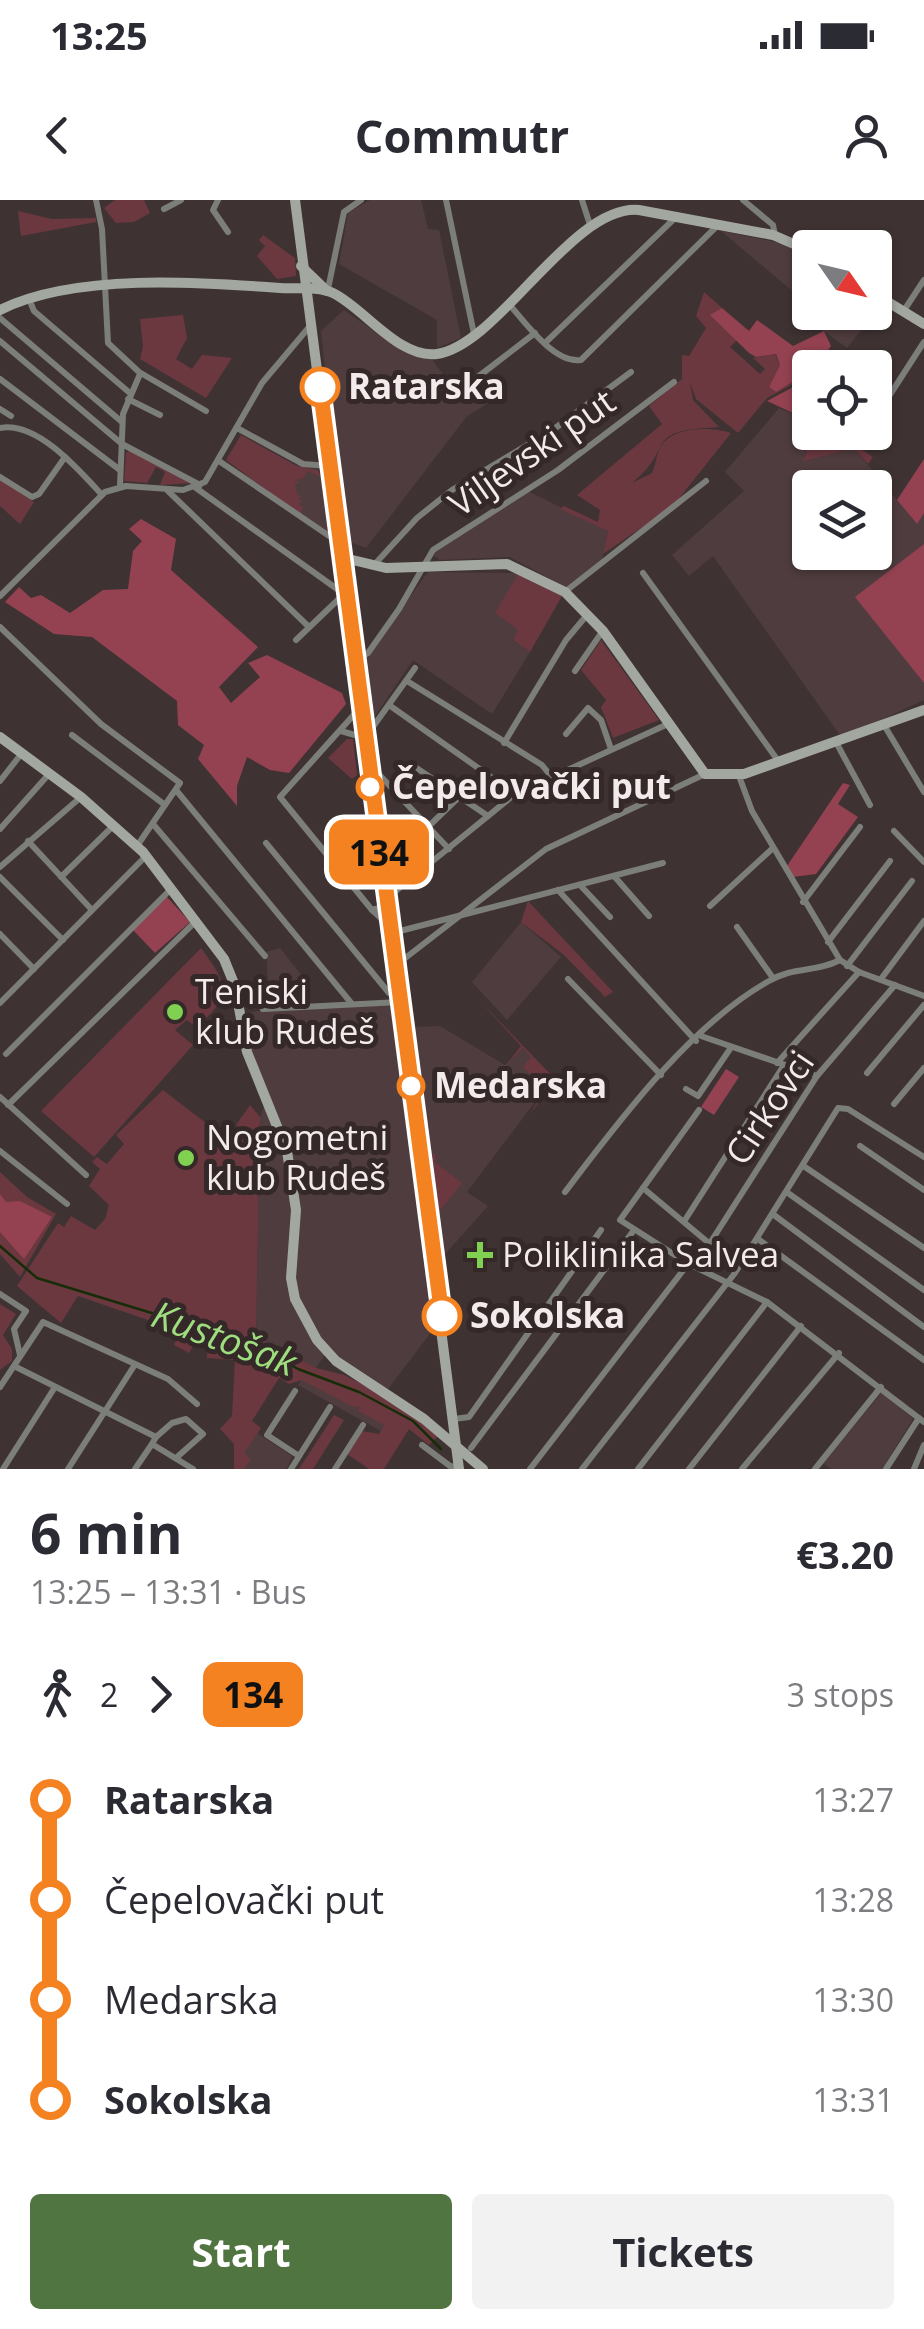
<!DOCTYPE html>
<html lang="en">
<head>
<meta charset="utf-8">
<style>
	body { margin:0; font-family:"Open Sans",sans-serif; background:#f2f2f3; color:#2b2b33; height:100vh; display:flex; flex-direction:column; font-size:38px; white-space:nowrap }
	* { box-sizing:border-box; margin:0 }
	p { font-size:32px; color:#7c7c81 }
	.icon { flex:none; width:55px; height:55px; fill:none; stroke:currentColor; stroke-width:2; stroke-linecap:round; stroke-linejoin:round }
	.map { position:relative; height:1269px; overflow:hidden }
	.sheet { display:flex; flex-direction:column; background:#fff; flex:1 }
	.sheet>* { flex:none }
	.badge { padding:0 20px; border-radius:15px; font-size:35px; line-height:65px }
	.needle { width:65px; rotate:124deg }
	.fabs { position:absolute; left:792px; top:30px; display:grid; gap:20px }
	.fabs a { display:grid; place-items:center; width:100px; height:100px; border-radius:10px; background:#fff; box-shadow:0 2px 8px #0004; font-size:50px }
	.map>.badge { position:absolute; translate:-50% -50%; box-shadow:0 0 0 5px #fff }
	.legs { display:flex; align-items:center; gap:15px; height:110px; padding:0 30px; font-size:32px }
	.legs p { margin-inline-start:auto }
	.head { display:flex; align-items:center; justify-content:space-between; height:170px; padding:0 30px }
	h1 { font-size:55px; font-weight:700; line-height:75px }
	.button { display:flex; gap:20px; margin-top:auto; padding:20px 30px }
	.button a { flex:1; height:115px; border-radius:10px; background:#517540; color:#fff; font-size:40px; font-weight:700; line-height:115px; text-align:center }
	.button a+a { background:#f2f2f3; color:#2b2b33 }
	ul { padding:0 30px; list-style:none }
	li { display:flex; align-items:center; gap:35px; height:100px; font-size:38px }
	li i { display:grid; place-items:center; width:15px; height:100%; margin:0 12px; background:currentColor }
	li i::after { content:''; width:25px; height:25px; margin:-12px; border:8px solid; border-radius:50%; background:#fff }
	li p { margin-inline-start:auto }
	li:first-child i { background:linear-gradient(#0000 50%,currentColor 0) }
	li:last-child i { background:linear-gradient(currentColor 50%,#0000 0) }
	.status { display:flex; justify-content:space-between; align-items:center; height:70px; padding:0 50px; background:#fff; direction:ltr }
	.status svg { height:28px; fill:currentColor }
	header { display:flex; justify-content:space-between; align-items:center; height:130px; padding:0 30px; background:#fff; font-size:45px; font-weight:700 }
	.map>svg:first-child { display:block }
</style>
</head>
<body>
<div class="status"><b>13:25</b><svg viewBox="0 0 49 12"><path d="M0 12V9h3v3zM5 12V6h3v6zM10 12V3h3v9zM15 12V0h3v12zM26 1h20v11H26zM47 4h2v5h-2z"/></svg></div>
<header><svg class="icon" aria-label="back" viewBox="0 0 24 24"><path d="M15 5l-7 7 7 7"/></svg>Commutr<svg class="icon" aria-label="person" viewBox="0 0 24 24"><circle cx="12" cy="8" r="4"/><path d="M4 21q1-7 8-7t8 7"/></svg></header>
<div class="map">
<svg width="924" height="1269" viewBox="0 0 924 1269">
	<rect width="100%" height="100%" fill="#3f3233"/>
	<g fill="#4f3c3e" fill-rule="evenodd">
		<polygon points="370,0 421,0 428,29 439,30 461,138 437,148 437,120 339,64 348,13"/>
		<polygon points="721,31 781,43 810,58 810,106"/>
		<polygon points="875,95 882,103 847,148 824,131 829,122 818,113 875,112"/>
		<polygon points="344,110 406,153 431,158 447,180 465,172 497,198 467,216 366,348 343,339 321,131"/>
		<path d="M779 208 810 221 814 233 804 259 854 248 916 323 924 313V344L856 397 924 483V500L842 538 713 356 689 376 672 355 744 291 725 272ZM810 288H875V352H810Z"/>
		<polygon points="298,265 317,269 325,281 332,335 298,313 293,279"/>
		<polygon points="526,290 608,331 602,360 567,388 510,357 440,360 432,354"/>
		<polygon points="428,372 519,373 519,430 513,440 530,452 492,514 413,460 369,525 359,467"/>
		<polygon points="521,722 561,757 507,820 472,782"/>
		<polygon points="280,748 306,781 296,789 299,807 392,805 432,1131 385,1193 329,1149 316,1168 256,1136 260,917 269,894 251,850 245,814 270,808 266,752"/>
		<polygon points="440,826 505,865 523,848 532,857 535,883 544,890 467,992 488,1006 439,1061 409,832 413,827"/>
		<polygon points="302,1179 360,1207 359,1211 384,1225 381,1231 298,1185"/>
		<polygon points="882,1192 913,1219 882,1269 831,1269 823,1263"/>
		<polygon points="241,1232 257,1233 292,1256 287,1269 240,1269"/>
	</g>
	<g fill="#6b3840">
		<polygon points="115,0 144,0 150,13 134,22 116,23 104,8"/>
		<polygon points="18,11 52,19 96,18 96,22 21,36"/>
		<polygon points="263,35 295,58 296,76 277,79 257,56 265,46 259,40"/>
		<path d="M704 92 722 108 711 116 737 140 730 147 760 174 765 169 753 158 775 154 780 165 769 187 776 192 790 180 810 175 767 198 738 233 696 199 690 182 693 200 719 227C639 231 678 246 632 283L652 273C657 263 656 251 663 243 678 226 712 227 731 233L673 306 603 354 608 331 560 309 564 306 598 322 600 310 577 295 662 224 649 206 682 179V155L689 156 706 128 696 116Z"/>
		<polygon points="183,115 187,138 176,159 192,169 202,155 232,158 206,198 140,159 143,146 140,119"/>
		<polygon points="814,233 836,233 873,257 868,264 854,248 803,261"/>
		<polygon points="241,235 297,266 319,271 319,276 307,271 304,278 295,280 300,283 295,284 297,295 302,296 298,298 302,302 298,304 303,307 300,315 226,260"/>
		<polygon points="132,249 193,283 160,285 165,272 156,267 147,283 124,281 126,253"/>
		<polygon points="0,280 34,302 20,324 0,306"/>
		<polygon points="519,373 562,396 530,452 513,440 518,430 495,413"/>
		<polygon points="601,440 659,520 613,538 601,507 606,500 581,470"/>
		<polygon points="347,539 353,539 357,575 352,579 328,558"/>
		<polygon points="528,701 613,792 605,797 564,755 521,722"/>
		<path d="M201 748C229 786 233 796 196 827L187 820 175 830 193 845 94 957 41 911Z"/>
		<polygon points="476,797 556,880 529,915 545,890 523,867 531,857 523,848 506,865 521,846"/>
		<polygon points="163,890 237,947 247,934 236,925 250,905 260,917 256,1136 316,1168 344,1175 375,1190 439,1235 429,1245 409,1229 384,1269 369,1269 347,1254 362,1231 379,1234 384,1225 358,1211 360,1207 351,1206 302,1180 289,1184 279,1178 252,1221 261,1228 244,1253 251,1259 244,1269 234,1269 234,1244 220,1229 232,1216 235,1160 207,1158 208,1141 197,1140 189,1153 174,1145 180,1131 78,1096 61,1123 17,1086 58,1023 64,1027 71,1016 95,1030 105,1019 109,1005 89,986 100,969 92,962 97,957 107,964 124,944 116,935"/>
		<polygon points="429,954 435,954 435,962 462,983 437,1014"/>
		<polygon points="0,972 27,997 56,1014 20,1077 0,1054"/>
		<polygon points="0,1104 16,1114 3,1135 12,1149 12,1161 0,1170"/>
		<polygon points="334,1215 344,1220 313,1269 299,1269"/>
	</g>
	<g fill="#944251">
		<polygon points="722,108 749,131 757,120 793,146 824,131 831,146 816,167 776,192 769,187 780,165 776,154 756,157 749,153 710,115"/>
		<polygon points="810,178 810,221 767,201"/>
		<polygon points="924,259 924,313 917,324 897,300"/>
		<polygon points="141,319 176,339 171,370 258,447 219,487 231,503 260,477 248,463 267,455 342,493 346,504 289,573 270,570 247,557 237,586 237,606 198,559 204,545 178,525 177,501 92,437 54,434 5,402 19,387 31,398 41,395 70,413 103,390 128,389 133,351 142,341 129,329"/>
		<polygon points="924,344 924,483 855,397"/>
		<polygon points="843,583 850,585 838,604 858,617 816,674 793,677 787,666"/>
		<polygon points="167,697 190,722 155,753 132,729"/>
		<polygon points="726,869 739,877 714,915 701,907"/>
		<polygon points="0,994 6,1002 20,1001 52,1017 24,1059 0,1032"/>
	</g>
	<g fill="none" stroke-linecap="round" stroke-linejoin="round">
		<polyline stroke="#162d08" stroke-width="2.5" points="0,1046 37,1078 253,1144 298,1169 359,1192 413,1221 441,1249"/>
		<g stroke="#7b7e79" stroke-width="6">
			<polyline points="96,0 102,29 108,143 139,172 206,211"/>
			<polyline points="218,0 213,10 228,32"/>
			<polyline points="446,0 474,134"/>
			<polyline points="582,0 591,28"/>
			<polyline points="743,0 773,25 775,35"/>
			<polyline points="164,9 181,0"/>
			<polyline points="328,89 344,12 361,0"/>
			<polyline points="29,99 34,111 131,194"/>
			<path d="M508 103C525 122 554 164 581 160L717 26"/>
			<polyline points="903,112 924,80"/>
			<polyline points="0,118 122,222"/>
			<polyline points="0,141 122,244 200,285"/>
			<polyline points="545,143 675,18"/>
			<polyline points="479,176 535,133"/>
			<polyline points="0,179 120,270"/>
			<polyline points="128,199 160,215"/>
			<polyline points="0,209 11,216"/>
			<polyline points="875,218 924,142"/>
			<path d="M0 228C37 221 79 270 102 295"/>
			<polyline points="237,228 303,264 328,266"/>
			<polyline points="858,243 865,232"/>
			<polyline points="219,261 338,342"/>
			<polyline points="0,277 32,297 39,294 65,257"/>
			<polyline points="120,286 123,214 140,174"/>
			<polyline points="196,288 344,394 296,440"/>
			<polyline points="167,290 309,427"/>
			<polyline points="374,365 417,318 452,290 554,229 631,172"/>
			<polyline points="643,373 779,562"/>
			<polyline points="566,391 706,281"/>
			<polyline points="0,396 105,292 126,286 183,290 205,282 262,183 310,126"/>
			<polyline points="0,427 101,524 180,583 137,646"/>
			<polyline points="355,461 368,453 399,409 433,350 558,270 674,182"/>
			<polyline points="575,471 602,432"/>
			<polyline points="407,481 542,565 550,575"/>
			<polyline points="389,505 515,594"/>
			<polyline points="359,509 280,597 372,710"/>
			<polyline points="884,525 924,592"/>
			<polyline points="341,531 365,538 415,468"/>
			<polyline points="566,534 588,508 601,520 611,549"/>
			<polyline points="72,535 165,605"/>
			<polyline points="504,543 566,440 587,415"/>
			<polyline points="837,544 870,605"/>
			<polyline points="415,567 488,616"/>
			<polyline points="373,568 449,649"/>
			<polyline points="739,576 752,611 840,760 859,772 924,796"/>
			<polyline points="0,581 22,553"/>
			<polyline points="176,590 352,804"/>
			<polyline points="153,624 265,756"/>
			<polyline points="428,627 459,597"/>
			<polyline points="0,629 49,574"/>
			<polyline points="894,631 924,662"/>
			<polyline points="28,641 92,710"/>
			<polyline points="266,643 389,793 399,796"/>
			<polyline points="0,667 81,597"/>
			<polyline points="614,676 649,716"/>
			<polyline points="0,677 63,740"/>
			<polyline points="61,677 113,626"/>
			<polyline points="580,685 610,717"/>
			<polyline points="558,690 696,841"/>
			<polyline points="386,699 515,594 668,524"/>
			<polyline points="803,702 860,627"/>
			<polyline points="386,706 372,710 396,732 663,663"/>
			<polyline points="710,706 773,648"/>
			<polyline points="737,727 773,778"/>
			<polyline points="0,734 34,769"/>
			<polyline points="828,742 890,661"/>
			<polyline points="395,766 546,649 705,574"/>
			<polyline points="847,766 912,681"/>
			<polyline points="568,779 661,875"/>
			<polyline points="881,779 924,721"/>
			<polyline points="0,803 146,656"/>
			<polyline points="263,809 400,802"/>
			<polyline points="701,836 817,876"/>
			<polyline points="6,854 170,690"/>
			<polyline points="777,863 859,772"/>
			<polyline points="867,873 924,805"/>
			<polyline points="686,889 698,896 730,849"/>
			<polyline points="0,897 86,975"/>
			<polyline points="894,904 924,868"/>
			<polyline points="8,905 196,721"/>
			<polyline points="699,910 620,1020 689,1064 767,1102 924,1222"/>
			<polyline points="860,946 924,990"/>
			<polyline points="0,951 67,1004"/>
			<polyline points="805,967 924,1048"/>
			<polyline points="643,988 710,1044"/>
			<path d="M565 992C619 921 690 825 769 781 794 766 815 773 840 760"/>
			<polyline points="788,993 924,1090"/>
			<polyline points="774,1015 924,1127"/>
			<polyline points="685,1020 784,865"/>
			<polyline points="758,1039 924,1160"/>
			<polyline points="696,1065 817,876 895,785"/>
			<polyline points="0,1094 26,1111 14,1129 20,1155"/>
			<polyline points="14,1166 156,1237 152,1244 193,1269"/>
			<polyline points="0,1187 43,1122 168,1179 197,1204"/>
			<polyline points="295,1191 267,1235 299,1256"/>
			<polyline points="454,1219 469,1217 601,1030"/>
			<polyline points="156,1237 172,1223 186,1219 203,1234 176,1258"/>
			<polyline points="422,1245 450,1266 458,1267"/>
			<polyline points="471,1248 634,1030"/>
			<polyline points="3,1269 55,1187"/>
			<polyline points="68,1269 134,1166"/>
			<polyline points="135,1269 152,1244"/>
			<polyline points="291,1269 330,1207"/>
			<polyline points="335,1269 363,1225"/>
			<polyline points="530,1269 688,1064"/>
			<polyline points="582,1269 735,1073 838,908 848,909 924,957"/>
			<polyline points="638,1269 767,1102"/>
			<polyline points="689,1269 801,1126"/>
			<polyline points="742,1269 839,1153"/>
			<polyline points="815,1269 881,1187"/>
			<polyline points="886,1269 919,1218"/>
			<polyline points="914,1269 924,1245"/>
		</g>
		<g stroke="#a2a79f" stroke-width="10">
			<polyline points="295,0 459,1269"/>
			<polyline points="301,66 327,91"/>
			<polyline points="875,94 924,124"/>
			<path d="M0 110C74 73 199 82 280 88 296 89 318 86 333 93 364 108 399 159 437 154 499 145 572 4 639 10L773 35 810 51"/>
			<polyline points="340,357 386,368 507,364 565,392 603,431 705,574 744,574 924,510"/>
			<polyline points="0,537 81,597 143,652 224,759 235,786 247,852 287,951 296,1010 291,1078 295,1099 317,1140 336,1161 424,1219 483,1269"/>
		</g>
	</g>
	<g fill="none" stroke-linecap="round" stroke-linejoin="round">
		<g stroke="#fff" stroke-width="22">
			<polyline id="line-1" points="320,187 442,1116"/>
		</g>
		<use href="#line-1" stroke="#f58220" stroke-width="15"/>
	</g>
	<g fill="#fff" stroke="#f58220" stroke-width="5">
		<circle cx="320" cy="187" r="18"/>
		<circle cx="370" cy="587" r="12"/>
		<circle cx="411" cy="886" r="12"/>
		<circle cx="442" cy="1116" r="18"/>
	</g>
	<g fill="#80d051" stroke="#342829" stroke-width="4">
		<circle cx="175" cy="812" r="10"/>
		<circle cx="186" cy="958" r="10"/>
		<path d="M475 1040h10v10h10v10h-10v10h-10v-10h-10v-10h10z"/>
	</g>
	<g text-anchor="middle" stroke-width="10" stroke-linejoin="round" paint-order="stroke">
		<g font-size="35" font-weight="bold" fill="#f3eaeb" stroke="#342829" text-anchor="start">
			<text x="348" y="199">Ratarska</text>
			<text x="392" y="599">Čepelovački put</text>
			<text x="434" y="898">Medarska</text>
			<text x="470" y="1128">Sokolska</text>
		</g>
		<g font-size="35" fill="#f3eaeb" stroke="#342829">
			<text transform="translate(532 253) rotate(-35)" y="12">Viljevski put</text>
			<text transform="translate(770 908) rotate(-56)" y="12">Cirkovci</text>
		</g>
		<g font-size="35" fill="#f3eaeb" stroke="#342829" text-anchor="start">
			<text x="195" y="804">Teniski<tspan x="195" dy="40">klub Rudeš</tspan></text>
			<text x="206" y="950">Nogometni<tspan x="206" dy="40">klub Rudeš</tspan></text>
			<text x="502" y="1067">Poliklinika Salvea</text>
		</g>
		<g font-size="38" font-style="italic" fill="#9fde7f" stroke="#342829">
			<text transform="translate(224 1139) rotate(20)" y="13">Kustošak</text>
		</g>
	</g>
</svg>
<div class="fabs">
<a><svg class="needle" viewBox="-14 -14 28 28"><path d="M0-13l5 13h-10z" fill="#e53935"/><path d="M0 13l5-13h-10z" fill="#7c7c81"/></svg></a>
<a><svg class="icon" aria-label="locate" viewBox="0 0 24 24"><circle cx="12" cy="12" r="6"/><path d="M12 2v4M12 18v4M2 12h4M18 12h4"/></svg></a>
<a><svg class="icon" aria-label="layers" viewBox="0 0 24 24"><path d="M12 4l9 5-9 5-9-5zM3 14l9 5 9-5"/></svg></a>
</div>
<b class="badge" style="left:379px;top:652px;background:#f58220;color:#111">134</b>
</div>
<section class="sheet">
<div class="head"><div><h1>6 min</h1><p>13:25 – 13:31 · Bus</p></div><b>€3.20</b></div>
<div class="legs"><svg class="icon" aria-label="walk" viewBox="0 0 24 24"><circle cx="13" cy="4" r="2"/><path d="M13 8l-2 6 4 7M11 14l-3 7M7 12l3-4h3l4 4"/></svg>2<svg class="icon" aria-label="forward" viewBox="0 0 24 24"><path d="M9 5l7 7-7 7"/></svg><b class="badge" style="background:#f58220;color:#111">134</b><p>3 stops</p></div>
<ul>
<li><i style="color:#f58220"></i><b>Ratarska</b><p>13:27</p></li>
<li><i style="color:#f58220"></i><span>Čepelovački put</span><p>13:28</p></li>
<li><i style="color:#f58220"></i><span>Medarska</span><p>13:30</p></li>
<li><i style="color:#f58220"></i><b>Sokolska</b><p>13:31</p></li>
</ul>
<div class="button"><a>Start</a><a>Tickets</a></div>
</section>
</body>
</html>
